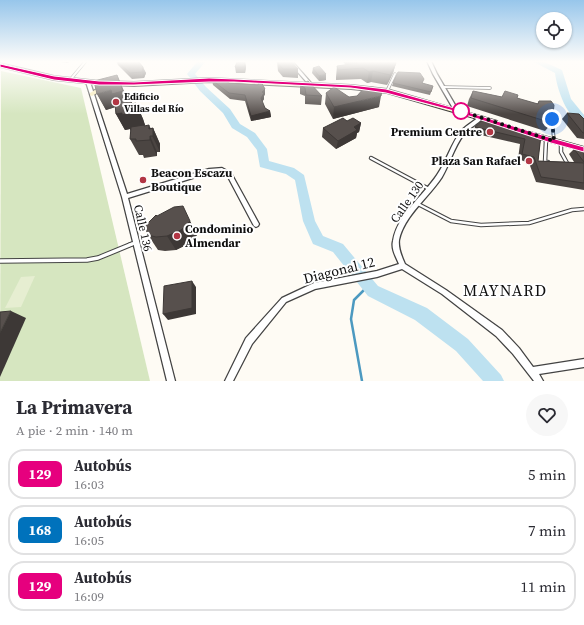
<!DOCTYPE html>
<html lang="es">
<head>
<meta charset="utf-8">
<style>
	body { margin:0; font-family:"Source Serif 4",serif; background:#f7f7f7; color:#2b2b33; height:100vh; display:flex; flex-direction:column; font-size:15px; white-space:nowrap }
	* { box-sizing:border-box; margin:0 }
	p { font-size:13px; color:#7c7c81 }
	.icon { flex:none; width:22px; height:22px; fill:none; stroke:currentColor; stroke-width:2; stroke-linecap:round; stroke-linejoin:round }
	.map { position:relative; height:381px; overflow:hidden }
	.details { display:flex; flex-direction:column; background:#fff; flex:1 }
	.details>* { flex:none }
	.badge { padding:0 8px; border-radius:6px; font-size:14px; line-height:26px }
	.tools { position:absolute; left:536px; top:12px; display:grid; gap:8px }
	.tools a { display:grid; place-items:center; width:36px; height:36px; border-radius:50%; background:#fff; box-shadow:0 1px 3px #0004; font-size:20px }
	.you { position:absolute; width:20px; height:20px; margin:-10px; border:3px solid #fff; border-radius:50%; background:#1a73e8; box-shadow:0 0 0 6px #1a73e833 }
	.map>.badge { position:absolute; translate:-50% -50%; box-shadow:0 0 0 2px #fff }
	.round { display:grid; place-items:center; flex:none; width:42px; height:42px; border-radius:21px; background:#f7f7f7 }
	.summary { display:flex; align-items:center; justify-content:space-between; height:68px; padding:0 16px }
	h1 { font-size:19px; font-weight:700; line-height:30px }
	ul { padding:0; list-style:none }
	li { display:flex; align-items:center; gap:12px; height:50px; margin:0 8px 6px; padding:0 8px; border:2px solid #e1e1e2; border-radius:16px }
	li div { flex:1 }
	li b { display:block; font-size:15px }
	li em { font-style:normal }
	li .badge { min-width:44px; font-weight:700; text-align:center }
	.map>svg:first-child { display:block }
</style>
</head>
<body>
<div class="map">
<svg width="584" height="381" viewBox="0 0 584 381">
	<rect width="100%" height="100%" fill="#fefbf4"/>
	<polygon fill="#d6e6c0" points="1,71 81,88 150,381 0,381"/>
	<polygon fill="#e6eed1" points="35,276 21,307 5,308 21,277"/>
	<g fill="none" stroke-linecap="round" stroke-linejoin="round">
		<polyline stroke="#4c99c0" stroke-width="2.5" points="362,381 351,319 354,300 368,286"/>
		<g fill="#bde1f0" fill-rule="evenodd">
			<polygon points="198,61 206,61 195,74 206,87 230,109 240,124 255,133 267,149 269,161 294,168 304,175 315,221 323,236 343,244 378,286 427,308 468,339 501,375 504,381 483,381 456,351 415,320 368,296 333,252 313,244 303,221 295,180 286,174 260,167 257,150 247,137 232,128 223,113 200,91 187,74"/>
			<path d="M532 61H542L562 70 571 99 584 115V124C567 120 557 89 555 73Z"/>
		</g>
		<g stroke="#434343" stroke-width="3.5">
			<g id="lane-far2">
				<polyline points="70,80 85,62"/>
				<polyline points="443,87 490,88"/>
				<polyline points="387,91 395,74"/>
				<polyline points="552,118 554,141"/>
				<polyline points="546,141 546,139"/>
			</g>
		</g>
		<g stroke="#434343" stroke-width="4.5">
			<g id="lane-far1">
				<polyline points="546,140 545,162 548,162"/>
				<polyline points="561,143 561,152 567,163"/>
				<polyline points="371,158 429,189"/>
				<polyline points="418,204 451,221 481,225 529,223 572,210 584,209"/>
				<polyline points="129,245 135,243"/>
			</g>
		</g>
		<g stroke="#434343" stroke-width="5.5">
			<polyline id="lane" points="0,261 87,260 98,258 132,244"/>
		</g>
		<g stroke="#434343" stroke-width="2.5">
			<g id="street">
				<polygon points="288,61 292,61 312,84 312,86 310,86"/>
				<polygon points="427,61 431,61 437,74 458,110 458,111 454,111 454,110 433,74"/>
				<polygon points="87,81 90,82 127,194 209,169 222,168 231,173 259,224 258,226 256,227 254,226 227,175 221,172 209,173 128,198 175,381 167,381 122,197 86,82"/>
				<path d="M479 117H483V118C478 124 470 127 464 134 454 147 450 163 442 177 429 197 404 216 399 240 398 249 402 257 405 264L446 290 502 330 519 348 533 367 584 359V367L539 374 543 381H534L513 354 496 336 442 294 402 269 377 277 315 289 286 302 252 344 233 381H225L246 338 282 298 314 283 377 271 399 264C396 257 391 249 393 241 397 215 423 196 437 175 447 161 451 143 462 130 467 125 474 121 479 117Z"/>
			</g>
		</g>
		<g stroke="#323232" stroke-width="2">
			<g id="secondary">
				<polygon points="0,63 54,76 99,81 134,82 209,78 351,85 387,89 497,121 498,122 495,124 387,93 351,89 209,82 134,86 107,85 107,87 92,96 90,95 90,93 103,85 54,80 0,67"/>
				<polygon points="528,132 530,132 584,147 584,151 528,136 527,134"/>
			</g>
		</g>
		<use href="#lane-far2" stroke="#fff" stroke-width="2"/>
		<use href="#lane-far1" stroke="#fff" stroke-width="2.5"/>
		<use href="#lane" stroke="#fff" stroke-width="3.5"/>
		<use href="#street" fill="#fff" fill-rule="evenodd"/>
		<use href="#secondary" fill="#f7ebb6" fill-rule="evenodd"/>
	</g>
	<g fill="#4b4542">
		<polygon points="54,61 71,61 67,63"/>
		<polygon points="116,61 138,61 146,73 144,78 132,79 118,65"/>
		<polygon points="342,61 395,61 396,63 393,73 387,85 371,82 367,83 361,79 336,80 336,77 337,66 346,65"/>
		<polygon points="245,62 246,67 245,73 236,73 235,67"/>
		<polygon points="277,62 298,69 298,78 283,77 278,71"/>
		<polygon points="313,68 326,80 319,81 312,73"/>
		<polygon points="212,80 265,89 265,94 264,96 264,99 262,102 265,108 270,111 271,117 251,121 245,101 230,99 213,85"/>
		<polygon points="393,83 422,83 431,92 430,95 392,86"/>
		<polygon points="300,85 322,96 321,105 305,104 305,96 300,94"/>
		<polygon points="125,91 129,102 133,104 136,103 143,119 145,125 144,126 151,128 153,128 160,144 160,152 157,152 157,156 144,158 143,155 139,155 130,139 131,131 130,129 125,130 116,114 115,107 106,110 97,94"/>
		<polygon points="473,91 502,97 505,91 517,98 537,104 539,101 552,123 545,131 467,106 469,99"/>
		<polygon points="326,93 349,97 379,107 333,119 325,104"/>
		<polygon points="567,113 584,119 584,139 577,138 562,119"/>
		<polygon points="347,121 361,123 359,132 357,133 356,138 336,149 322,137 323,128"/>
		<polygon points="475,127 541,135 538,161 574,162 569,154 574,149 584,149 584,190 536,182 529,163 518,159 520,144 472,133"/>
		<polygon points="157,216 190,221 197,235 188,244 176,250 165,251 158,250 148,235"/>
	</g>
	<g fill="#3d3836">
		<polygon points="66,61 71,61 67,63"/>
		<polygon points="245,62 246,67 245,73 244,67"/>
		<polygon points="396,63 393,73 387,85 390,75"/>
		<polygon points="143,67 146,73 144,78 142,72"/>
		<polygon points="373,71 371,82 367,83 369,72"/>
		<polygon points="326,74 326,80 319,81 319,76"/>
		<polygon points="117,75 131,107 132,104 131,101 135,109 136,103 143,119 145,125 144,126 150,138 150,136 157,152 157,156 150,140 131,131 130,129 125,130 116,114 119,106 106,110 97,94 111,90"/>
		<polygon points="265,89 265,94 264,96 264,99 261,104 261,98 262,92"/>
		<polygon points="381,96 379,107 333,119 334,107"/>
		<polygon points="270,111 271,117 251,121 251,116"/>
		<polygon points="361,123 359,132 357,133 356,138 336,149 338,141 354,127"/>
		<polygon points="149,125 153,134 153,128 160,144 160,152 149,129"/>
		<polygon points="190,221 197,235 188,244 176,250 167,236"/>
		<polygon points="192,281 196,287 196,314 168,320 163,314"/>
		<polygon points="11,311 26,318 0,377 0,333"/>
	</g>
	<g fill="#57504d" stroke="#3d3836">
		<polygon points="117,61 138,61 143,67 142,72 130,73"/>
		<polygon points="283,61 291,61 298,69 283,69 277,62"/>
		<polygon points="355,61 395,61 396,63 390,75 373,71 369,72 363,68 338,70 337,66 357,63"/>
		<polygon points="237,62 245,62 244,67 235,67"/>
		<polygon points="319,66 326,74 319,76 313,68"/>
		<polygon points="398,72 420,73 424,79 422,83 433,86 431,92 393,83"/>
		<polygon points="117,75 123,91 112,94 111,90 97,94 94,81"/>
		<polygon points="223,79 229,83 258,85 260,80 265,89 262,92 264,93 261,98 265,108 270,111 251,116 245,95 229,93 212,80 219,81"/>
		<polygon points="308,81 322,96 306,95 305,88 300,85"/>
		<polygon points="334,87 349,97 357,96 365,87 372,87 382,89 381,96 334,107 326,93"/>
		<polygon points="473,91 502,97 505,91 518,95 517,98 538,104 539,101 551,101 554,105 552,123 471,98"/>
		<polygon points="126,101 126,102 131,101 132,104 136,103 137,109 135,110 135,112 122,115 122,113 116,114 115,104"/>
		<polygon points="567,113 579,114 584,119 584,133 583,133"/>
		<polygon points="343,118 347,121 353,118 361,123 354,127 357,130 338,141 323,128"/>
		<polygon points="484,119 489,119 541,135 538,161 584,163 584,183 541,177 534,157 522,154 525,139 475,127"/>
		<polygon points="144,125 144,126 149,125 149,129 153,128 153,136 150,136 150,140 136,141 136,139 130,139 131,127"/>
		<polygon points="574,149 584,149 584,162"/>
		<polygon points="183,206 190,221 181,230 167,236 156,237 148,235 145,226 156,215 157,216 174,207"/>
		<polygon points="192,281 192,308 163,314 164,286"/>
		<polygon points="11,311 0,333 0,312"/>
	</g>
	<linearGradient id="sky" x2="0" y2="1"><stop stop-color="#97c6eb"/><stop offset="0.54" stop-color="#fffdfa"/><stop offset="1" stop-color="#fffdfa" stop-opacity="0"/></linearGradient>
	<rect width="584" height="114" fill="url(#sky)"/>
	<polygon fill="#e6007e" stroke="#fff" points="0,64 54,76 99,81 134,82 209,78 234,79 351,85 386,89 458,109 555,139 584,147 584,152 551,143 454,111 386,93 351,88 234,82 209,82 134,85 99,85 54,80 0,67"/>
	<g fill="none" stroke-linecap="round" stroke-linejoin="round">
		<polyline stroke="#101010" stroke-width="4" stroke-dasharray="0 7.2" points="461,111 554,141 552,119"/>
	</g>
	<g fill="#b23644" stroke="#fff" stroke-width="1.5">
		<circle cx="116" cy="102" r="4"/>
		<circle cx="490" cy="132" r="4"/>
		<circle cx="529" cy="161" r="4"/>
		<circle cx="143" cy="180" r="4"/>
		<circle cx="177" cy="236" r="4"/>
	</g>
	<circle fill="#fff" stroke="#e6007e" stroke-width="2" cx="461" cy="111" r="8"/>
	<g text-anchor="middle" stroke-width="4" stroke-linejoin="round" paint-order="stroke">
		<g font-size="10" font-weight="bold" fill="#101010" stroke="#fff" text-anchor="start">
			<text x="124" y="100">Edificio<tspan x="124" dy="12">Villas del Río</tspan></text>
		</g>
		<g font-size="12" font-weight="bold" fill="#101010" stroke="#fff" text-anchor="end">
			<text x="482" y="136">Premium Centre</text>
			<text x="521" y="165">Plaza San Rafael</text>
			<text x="151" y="177" text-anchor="start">Beacon Escazu<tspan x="151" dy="14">Boutique</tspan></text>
			<text x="185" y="233" text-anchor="start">Condominio<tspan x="185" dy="14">Almendar</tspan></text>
		</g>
		<g font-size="12" fill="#101010" stroke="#fff">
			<text transform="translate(407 202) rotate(-55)" y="4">Calle 130</text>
			<text transform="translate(143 228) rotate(77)" y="4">Calle 136</text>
		</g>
		<g font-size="14" fill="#101010" stroke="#fff">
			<text transform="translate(339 270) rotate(-14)" y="5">Diagonal 12</text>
		</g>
		<g font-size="16" letter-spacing="1" fill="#101010" stroke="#fff">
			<text x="505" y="296">MAYNARD</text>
		</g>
	</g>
</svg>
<div class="tools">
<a><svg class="icon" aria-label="locate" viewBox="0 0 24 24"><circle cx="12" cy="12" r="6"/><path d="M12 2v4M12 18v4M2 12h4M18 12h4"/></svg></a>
</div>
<div class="you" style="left:552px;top:119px"></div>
</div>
<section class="details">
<div class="summary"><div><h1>La Primavera</h1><p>A pie · 2 min · 140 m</p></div><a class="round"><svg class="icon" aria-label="heart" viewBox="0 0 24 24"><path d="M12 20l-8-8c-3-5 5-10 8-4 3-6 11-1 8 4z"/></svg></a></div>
<ul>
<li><span class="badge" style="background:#e6007e;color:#fff">129</span><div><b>Autobús</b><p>16:03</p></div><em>5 min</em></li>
<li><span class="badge" style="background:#0072bc;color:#fff">168</span><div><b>Autobús</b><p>16:05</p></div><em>7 min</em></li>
<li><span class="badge" style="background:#e6007e;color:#fff">129</span><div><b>Autobús</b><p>16:09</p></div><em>11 min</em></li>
</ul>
</section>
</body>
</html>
